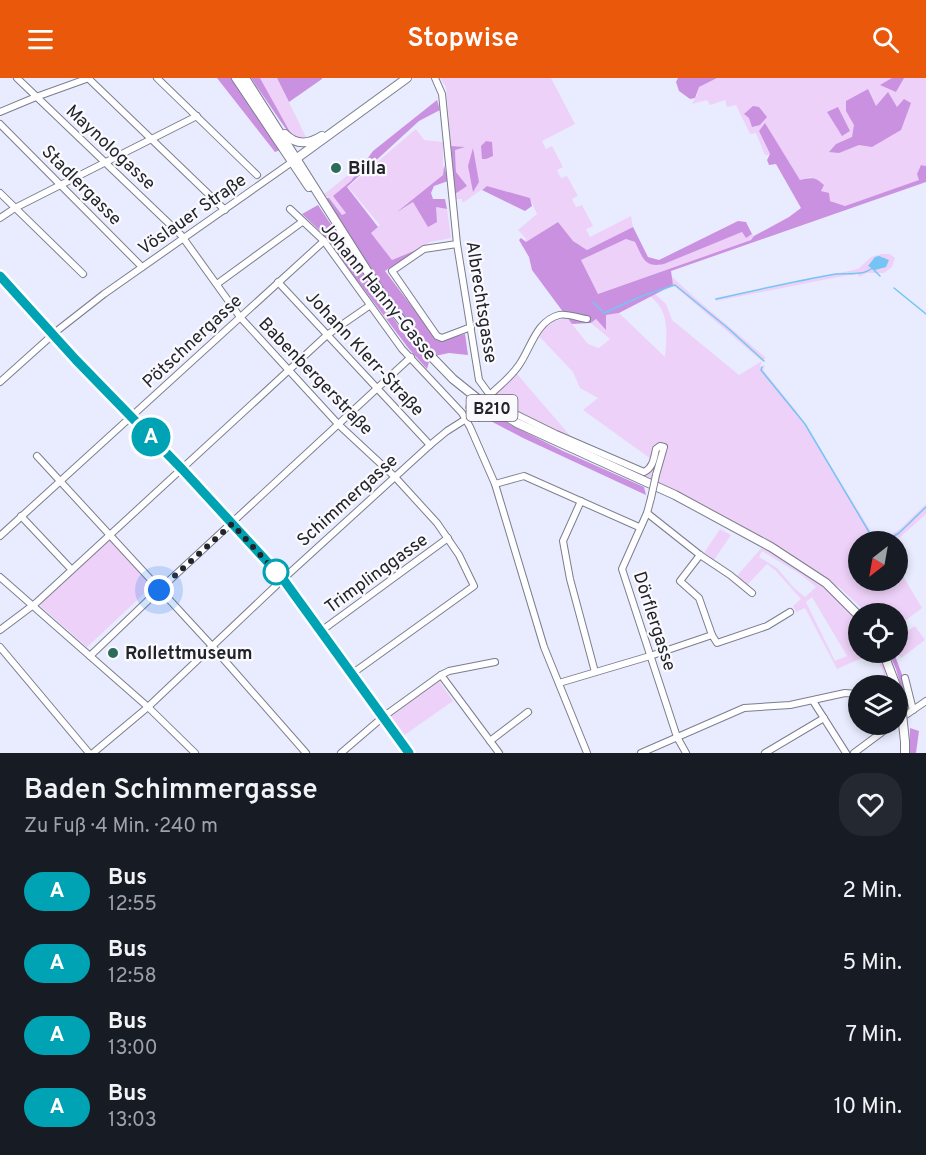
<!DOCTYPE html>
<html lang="de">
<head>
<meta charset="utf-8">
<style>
	body { margin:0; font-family:Overpass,sans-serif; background:#242831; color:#f1f3f6; height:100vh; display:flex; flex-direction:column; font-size:22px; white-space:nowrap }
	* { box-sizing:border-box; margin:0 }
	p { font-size:20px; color:#9ea1a6 }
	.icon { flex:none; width:33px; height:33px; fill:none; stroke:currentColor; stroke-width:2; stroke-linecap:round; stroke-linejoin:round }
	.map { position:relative; height:675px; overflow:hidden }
	.side { display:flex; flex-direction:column; background:#171b24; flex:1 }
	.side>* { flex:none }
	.badge { padding:0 12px; border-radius:20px; font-size:21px; line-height:39px }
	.needle { width:39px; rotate:211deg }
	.fabs { position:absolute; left:848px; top:453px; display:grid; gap:12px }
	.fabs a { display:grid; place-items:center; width:60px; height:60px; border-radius:50%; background:#171b24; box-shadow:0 3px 9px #0003; font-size:30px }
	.you { position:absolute; width:30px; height:30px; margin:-15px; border:4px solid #fff; border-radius:50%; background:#1a73e8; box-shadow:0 0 0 9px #1a73e833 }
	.map>.badge { position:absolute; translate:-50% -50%; box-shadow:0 0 0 3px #fff }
	.round { display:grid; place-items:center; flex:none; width:63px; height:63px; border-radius:24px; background:#242831 }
	.headline { display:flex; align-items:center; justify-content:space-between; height:102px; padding:0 24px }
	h1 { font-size:28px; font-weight:600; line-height:45px }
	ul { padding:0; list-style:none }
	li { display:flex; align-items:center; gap:18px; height:72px; padding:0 24px }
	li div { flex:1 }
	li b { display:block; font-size:22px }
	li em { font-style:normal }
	li .badge { min-width:66px; font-weight:700; text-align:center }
	header { display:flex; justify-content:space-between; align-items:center; height:78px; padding:0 24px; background:#ea580c; color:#fff; font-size:27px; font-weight:600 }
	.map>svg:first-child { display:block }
</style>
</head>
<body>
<header><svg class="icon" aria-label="menu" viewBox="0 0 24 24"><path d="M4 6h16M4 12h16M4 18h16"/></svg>Stopwise<svg class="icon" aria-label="search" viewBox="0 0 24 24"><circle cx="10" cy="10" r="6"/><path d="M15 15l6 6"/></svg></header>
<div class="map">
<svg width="926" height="675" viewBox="0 0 926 675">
	<rect width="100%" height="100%" fill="#e9ecfe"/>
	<g fill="#edd1f8" fill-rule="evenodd">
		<polygon points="260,0 277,0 306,59 298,59 290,54"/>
		<polygon points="440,0 551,0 575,46 542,63 546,71 552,68 563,89 557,92 561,100 567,98 578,118 572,121 576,129 582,127 593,148 586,151 590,159 631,138 633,149 587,172 573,163 558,144 525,165 526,161 518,152 537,136 530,120 487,108 464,124 462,124 462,121 456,121 455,116 466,108 456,94 455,72 463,69 451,68 446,9"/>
		<polygon points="717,0 926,0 926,88 921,87 920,102 845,128 830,123 811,99 800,102 765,46 759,53 770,77 765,77 756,55 750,56 736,27 727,29 725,22 710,27 707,22 692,26 697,17 698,9"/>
		<polygon points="416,51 424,62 443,64 443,97 403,131 413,124 447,131 451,160 430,164 421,170 392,182 371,155 380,147 348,109"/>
		<polygon points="362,86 351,103 333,118 347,134 342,137 329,120 323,117"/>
		<path d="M742 154 746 160 752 156 754 158 751 162 598 216 581 182 626 161 635 164C643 180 644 190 664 186Z"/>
		<polygon points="881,176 890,176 895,180 892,189 884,195 867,195 859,199 858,196 848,197 716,223 715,221 858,191 871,179"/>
		<path d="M670 197 694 219 766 280 762 283 760 289 765 287 763 292 797 334 877 463 858 464V502H897V488L922 530 897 549V536L867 535 839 509 834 508C788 474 740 445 689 421 622 389 552 363 488 324L517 296 573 361 645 391 651 381 583 332 598 320 580 310 573 294 538 257C544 245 555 243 567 240L588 266 599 270 610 261 591 245 596 241 605 251 606 237 619 235 665 279C667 256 670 233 650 218L655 216 666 226 672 242 739 297 762 283 673 207Z"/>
		<polygon points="926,426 926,436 898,461 894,463 880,463 900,451"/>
		<polygon points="720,451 731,457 714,482 704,475"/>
		<polygon points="108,460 152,508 87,569 37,525"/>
		<path d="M763 468C798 489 831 511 858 543V574L878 575 892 607H887L882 591 873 575 837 591 805 530 796 534 793 528 801 521 776 493 767 486 747 507 737 498ZM762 473 800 496 816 509 805 519 794 510 777 490 759 479ZM812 519 847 578 835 583 806 524Z"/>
		<polygon points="915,548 925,562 901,580 897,573 897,560"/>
		<polygon points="439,603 453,623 403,658 389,639"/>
	</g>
	<g fill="#cb91e1">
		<polygon points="217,0 231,0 280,72 275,74"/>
		<polygon points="251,0 260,0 290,54 288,54"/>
		<polygon points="277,0 322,0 322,1 289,24"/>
		<polygon points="678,0 717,0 699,9 695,20 690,21 679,13 676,4"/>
		<polygon points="892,0 904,0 896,14 880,7"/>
		<polygon points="868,11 876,28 888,14 897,29 904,21 911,25 901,52 872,69 859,67 839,75 829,74 836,66 852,59 854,47 846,33 846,23"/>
		<polygon points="437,22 440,32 419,43 347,109 378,149 371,155 392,182 421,170 385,193 438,263 465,256 468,277 449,275 435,278 389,219 326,120 329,120 342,137 346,135 333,118 351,103 373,73"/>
		<polygon points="753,28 759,29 767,39 760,47 752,49 749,40 744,36"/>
		<polygon points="838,29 850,53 842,58 827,34"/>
		<path d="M765 45 800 102C811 99 816 99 824 107L821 113 829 115 830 123 845 128 919 102 917 96 921 87 926 88V104L671 193 673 207 619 235 606 237V252L596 241 591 245 572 246 532 192 529 179 519 162 521 160 526 164 558 144 573 163 587 172 633 149 648 179 659 182 738 143 746 144 752 156 746 160 742 154 664 186C644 190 643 180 635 164L626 161 581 182 598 216 751 162 754 158 789 139 801 130 776 86 769 87 767 82 770 76 759 53Z"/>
		<polygon points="486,63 492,64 493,78 486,81 482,81 481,68"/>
		<polygon points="451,68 465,69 455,72 456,94 467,108 455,116"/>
		<polygon points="473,70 479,104 473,114 468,88"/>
		<polygon points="444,87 448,103 434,108 431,115 433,121 445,121 447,131 436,129 437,144 428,149 413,124 397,134 443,97"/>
		<polygon points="487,108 530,120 532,128 525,133 482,112"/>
		<polygon points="318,127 404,256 429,284 427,291 409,271 319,152 302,136"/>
		<polygon points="468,319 509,346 563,373 644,409 646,417 523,360 485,340 479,344 465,330"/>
		<polygon points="889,575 894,575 907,610 910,626 906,626 896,591"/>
		<polygon points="910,650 919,653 916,675 909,675"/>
	</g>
	<polygon fill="#74c5f3" points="879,178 889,182 886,189 875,192 868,188 875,179"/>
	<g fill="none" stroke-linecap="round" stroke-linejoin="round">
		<g stroke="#74c5f3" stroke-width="1.5">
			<polyline points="894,210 926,236"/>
			<path d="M716 221C756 212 796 203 836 196 847 195 864 198 872 190L880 198"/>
			<polyline points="593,224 604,235 642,218 675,207 729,251 764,283"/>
			<polyline points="762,289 761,292 805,346 875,464"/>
			<polyline points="884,464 899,455 926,429"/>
		</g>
		<g stroke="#7b7e8d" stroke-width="8">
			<g id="minor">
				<polyline points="17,0 181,157 240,239 339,347 395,399 437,445 459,477 474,508 353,595"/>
				<polyline points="88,0 225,132"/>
				<polyline points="157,0 257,97"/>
				<path d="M435 0 442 16 457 166 479 302 495 324 503 330 556 356 644 394C653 390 654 380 656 371L660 368 664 369 656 397"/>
				<polyline points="0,34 36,19 89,0"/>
				<polyline points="0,46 142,189"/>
				<polyline points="0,115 83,196"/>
				<polyline points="290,131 324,163 402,271 462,335 470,349 495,406 544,569 587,675"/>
				<polyline points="0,140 15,130 197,38"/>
				<polyline points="457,166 424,171 392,193 437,258 442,260 471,249"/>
				<polyline points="0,198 76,283 182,391 283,501 409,675"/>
				<polyline points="278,204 430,367"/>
				<polyline points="217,206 302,144"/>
				<polyline points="0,304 58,252 104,216 292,84"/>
				<path d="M490 317C500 307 511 299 519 287 531 270 536 243 559 237 566 235 579 240 587 241"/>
				<polyline points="37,378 212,568 306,675"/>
				<polyline points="495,406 524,398 639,449"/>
				<polyline points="651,420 647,435 622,491 677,659 686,675"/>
				<polyline points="581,423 563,463 570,501 595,594"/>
				<polyline points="647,435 700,477 730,497 752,515"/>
				<polyline points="21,438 71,491"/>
				<polyline points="0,458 324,163"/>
				<polyline points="700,477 680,503 699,520 712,557"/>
				<polyline points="0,499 148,629 195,675"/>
				<polyline points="0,552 36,525 327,257 369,228"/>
				<polyline points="321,553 448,460"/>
				<polyline points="0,569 89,675"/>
				<polyline points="90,578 159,512 411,279"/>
				<polyline points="441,597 499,675"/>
				<polyline points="905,600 913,632"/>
				<polyline points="559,605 650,578 712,557 717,565 767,548 790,534"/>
				<polyline points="813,623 846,675"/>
				<polyline points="897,643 926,623"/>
				<polyline points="490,663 528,634"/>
				<polyline points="93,675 148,629 283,501 430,367 447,353 466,341"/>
				<polyline points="341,675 383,639 441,597 449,593 495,584"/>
				<polyline points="641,675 744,630 790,627 845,615 858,616"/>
				<polyline points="765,675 824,640"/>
				<polyline points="854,675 893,646"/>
			</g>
		</g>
		<g stroke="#7b7e8d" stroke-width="10">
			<g id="major">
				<polyline points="236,0 309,109"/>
				<polyline points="245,0 383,218 422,269 453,301 478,321 517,345 675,417 771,469 826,505 858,537"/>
				<path d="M285 56C297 68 309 66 322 58"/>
				<polyline points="293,83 407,0"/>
				<polyline points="883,574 896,608"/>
				<polyline points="897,610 901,626"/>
				<polyline points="905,675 905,664"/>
			</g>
		</g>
		<use href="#minor" stroke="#fff" stroke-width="6"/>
		<use href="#major" stroke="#fff" stroke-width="8"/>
		<g stroke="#7b7e8d" stroke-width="8" stroke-linecap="butt">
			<polyline id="minor-bridge" points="651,420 656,397"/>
		</g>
		<g stroke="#7b7e8d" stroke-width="10" stroke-linecap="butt">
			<polyline id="major-bridge" points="901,626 905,664"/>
		</g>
		<use href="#minor-bridge" stroke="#fff" stroke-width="6"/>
		<use href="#major-bridge" stroke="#fff" stroke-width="8"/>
	</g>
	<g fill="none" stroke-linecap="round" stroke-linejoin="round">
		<g stroke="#fff" stroke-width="14">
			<polyline id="line" points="0,198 76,282 182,391 283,501 409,675"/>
		</g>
		<use href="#line" stroke="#00a3b4" stroke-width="9"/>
		<polyline stroke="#23242a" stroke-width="6" stroke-dasharray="0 10.8" points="159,512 232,446 276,494"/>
	</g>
	<g fill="#2a6b5b" stroke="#fafafe" stroke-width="2">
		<circle cx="336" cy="90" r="6"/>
		<circle cx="113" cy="575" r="6"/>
	</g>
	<circle fill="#fff" stroke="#00a3b4" stroke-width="3" cx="276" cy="494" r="12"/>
	<g text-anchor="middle" stroke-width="4.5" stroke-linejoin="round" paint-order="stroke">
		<rect fill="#fafafe" stroke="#64646a" stroke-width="1.5" x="466.5" y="317" width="51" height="26" rx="4.5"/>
		<g font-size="16" font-weight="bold" fill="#23242a">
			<text x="492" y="336">B210</text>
		</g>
		<g font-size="18" fill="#23242a" stroke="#fafafe">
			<text transform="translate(111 69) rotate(43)" y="6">Maynologasse</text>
			<text transform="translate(82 107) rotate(45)" y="6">Stadlergasse</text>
			<text transform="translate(192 136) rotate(-35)" y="6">Vöslauer Straße</text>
			<text transform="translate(379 213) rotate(51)" y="6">Johann Hanny-Gasse</text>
			<text transform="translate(482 224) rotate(81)" y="6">Albrechtsgasse</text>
			<text transform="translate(192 263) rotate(-43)" y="6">Pötschnergasse</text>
			<text transform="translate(365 275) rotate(47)" y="6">Johann Klerr-Straße</text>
			<text transform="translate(316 298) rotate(46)" y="6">Babenbergerstraße</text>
			<text transform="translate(347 422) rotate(-42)" y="6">Schimmergasse</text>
			<text transform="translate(376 495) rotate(-36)" y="6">Trimplinggasse</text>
			<text transform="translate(655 543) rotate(72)" y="6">Dörflergasse</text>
		</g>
		<g font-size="18" font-weight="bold" fill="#23242a" stroke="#fafafe" text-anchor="start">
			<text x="348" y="96">Billa</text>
			<text x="125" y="581">Rollettmuseum</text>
		</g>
	</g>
</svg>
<div class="fabs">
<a><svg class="needle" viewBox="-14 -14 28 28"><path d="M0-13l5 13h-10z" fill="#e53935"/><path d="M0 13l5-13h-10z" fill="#9ea1a6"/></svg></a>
<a><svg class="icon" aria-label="locate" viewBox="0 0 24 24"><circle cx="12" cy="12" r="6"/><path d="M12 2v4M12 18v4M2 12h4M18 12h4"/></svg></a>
<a><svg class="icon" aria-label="layers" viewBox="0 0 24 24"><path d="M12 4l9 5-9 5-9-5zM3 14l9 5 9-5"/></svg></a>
</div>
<div class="you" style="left:159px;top:512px"></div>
<b class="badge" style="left:151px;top:359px;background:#00a3b4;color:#fff">A</b>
</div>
<section class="side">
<div class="headline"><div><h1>Baden Schimmergasse</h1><p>Zu Fuß · 4 Min. · 240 m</p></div><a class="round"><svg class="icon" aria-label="heart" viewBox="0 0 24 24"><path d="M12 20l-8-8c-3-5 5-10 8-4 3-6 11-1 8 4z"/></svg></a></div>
<ul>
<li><span class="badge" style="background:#00a3b4;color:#fff">A</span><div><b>Bus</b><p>12:55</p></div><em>2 Min.</em></li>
<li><span class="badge" style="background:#00a3b4;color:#fff">A</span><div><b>Bus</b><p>12:58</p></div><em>5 Min.</em></li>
<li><span class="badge" style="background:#00a3b4;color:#fff">A</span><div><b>Bus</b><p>13:00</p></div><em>7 Min.</em></li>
<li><span class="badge" style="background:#00a3b4;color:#fff">A</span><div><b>Bus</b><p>13:03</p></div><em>10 Min.</em></li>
</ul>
</section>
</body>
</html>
